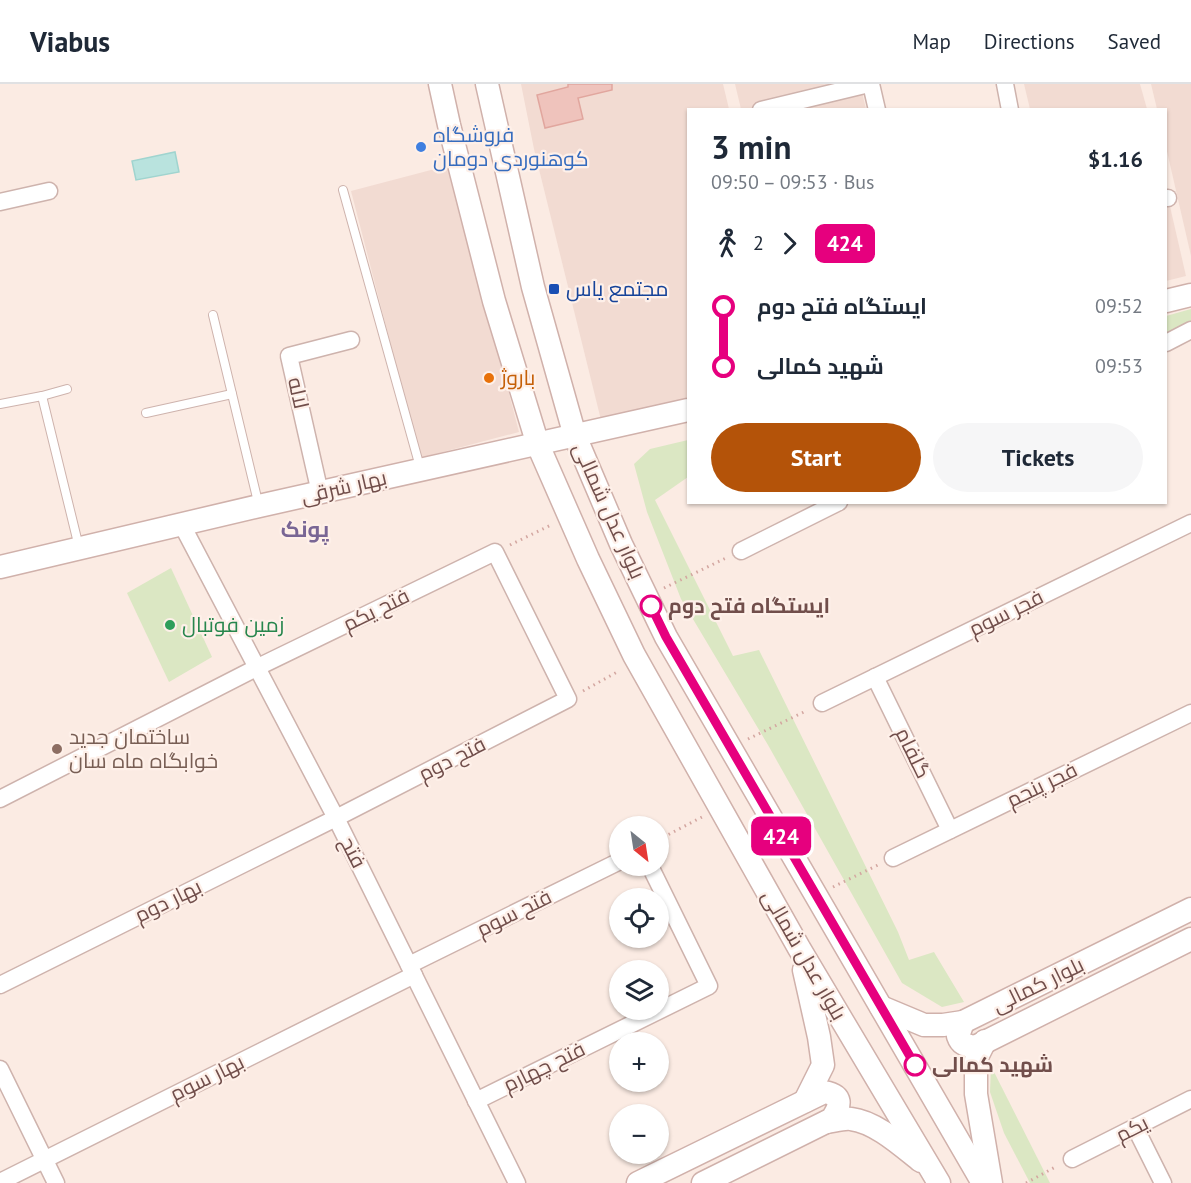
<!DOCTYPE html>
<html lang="en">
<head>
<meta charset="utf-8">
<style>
	body { margin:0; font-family:"PT Sans",Cairo,sans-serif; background:#f6f6f7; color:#1f2937; height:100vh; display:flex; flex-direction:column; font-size:22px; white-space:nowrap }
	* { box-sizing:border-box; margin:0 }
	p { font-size:20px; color:#747a83 }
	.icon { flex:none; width:33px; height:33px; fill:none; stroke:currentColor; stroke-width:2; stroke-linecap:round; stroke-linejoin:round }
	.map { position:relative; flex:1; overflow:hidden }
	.details { position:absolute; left:687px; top:24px; width:480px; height:396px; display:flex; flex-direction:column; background:#fff; border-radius:0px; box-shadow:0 2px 4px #0004 }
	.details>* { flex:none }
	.badge { padding:0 12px; border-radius:9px; font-size:21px; line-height:39px }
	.needle { width:39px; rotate:150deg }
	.controls { position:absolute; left:609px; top:732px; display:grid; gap:12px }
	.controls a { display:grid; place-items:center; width:60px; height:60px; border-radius:50%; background:#fff; box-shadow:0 2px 4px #0004; font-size:30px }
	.map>.badge { position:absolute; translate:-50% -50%; box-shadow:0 0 0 3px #fff }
	.legs { display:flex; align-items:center; gap:9px; height:66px; padding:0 24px; font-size:20px }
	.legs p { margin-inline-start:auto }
	.summary { display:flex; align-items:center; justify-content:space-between; height:102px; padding:0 24px }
	h1 { font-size:33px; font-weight:800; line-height:45px }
	.button { display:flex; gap:12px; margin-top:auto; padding:12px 24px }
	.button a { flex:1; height:69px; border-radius:36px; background:#b45309; color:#fff; font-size:24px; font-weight:800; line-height:69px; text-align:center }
	.button a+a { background:#f6f6f7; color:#1f2937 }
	ul { padding:0 24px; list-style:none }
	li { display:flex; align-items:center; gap:21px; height:60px; font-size:22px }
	li i { display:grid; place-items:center; width:9px; height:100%; margin:0 8px; background:currentColor }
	li i::after { content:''; width:15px; height:15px; margin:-8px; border:4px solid; border-radius:50%; background:#fff }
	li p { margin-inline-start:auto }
	li:first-child i { background:linear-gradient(#0000 50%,currentColor 0) }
	li:last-child i { background:linear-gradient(currentColor 50%,#0000 0) }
	header { display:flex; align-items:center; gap:36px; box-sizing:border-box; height:84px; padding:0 30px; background:#fff; border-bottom:2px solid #e0e1e3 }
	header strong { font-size:28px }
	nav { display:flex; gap:33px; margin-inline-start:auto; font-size:21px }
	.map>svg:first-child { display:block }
</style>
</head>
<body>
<header>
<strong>Viabus</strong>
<nav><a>Map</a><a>Directions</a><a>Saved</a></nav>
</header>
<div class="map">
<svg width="1191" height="1099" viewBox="0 0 1191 1099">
	<rect width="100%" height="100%" fill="#fbebe3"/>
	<g fill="#f2dbd2">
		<polygon points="521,0 723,0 729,25 688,26 688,314 601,336 534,65"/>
		<polygon points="735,0 860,0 866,25 741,25"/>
		<polygon points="1024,0 1140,0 1147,25 1030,25"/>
		<polygon points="1151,0 1191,0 1191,172 1166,63 1166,26 1157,25"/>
		<polygon points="450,81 519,348 420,374 351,107"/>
		<polygon points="1166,105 1186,192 1166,197"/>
	</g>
	<g fill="#dbe7c3">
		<polygon points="1191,225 1191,239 1166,251 1166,232"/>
		<polygon points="688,356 688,393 655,416 733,572 759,566 898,848 909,876 934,868 964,918 942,923 902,899 768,661 681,515 647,428 634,380 650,365"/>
		<polygon points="171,484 212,573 169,598 127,509"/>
		<polygon points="991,982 1050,1099 1030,1099 1004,1049 990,1008"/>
	</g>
	<polygon fill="#b9e3de" stroke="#a0d4cf" stroke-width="1.5" points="175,68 179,88 136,96 132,77"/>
	<polygon fill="#efc3bc" stroke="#e1a69e" stroke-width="1.5" points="568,0 612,0 612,6 578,14 583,35 545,44 537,11 568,3"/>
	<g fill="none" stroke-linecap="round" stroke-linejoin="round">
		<g stroke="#ceb3ad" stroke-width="10">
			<g id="lane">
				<polyline points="343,106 420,383"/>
				<polyline points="213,231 259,422"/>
				<polyline points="42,312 67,305"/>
				<polyline points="0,320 42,312 79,463"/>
				<polyline points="146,329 232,310"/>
			</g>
		</g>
		<g stroke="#ceb3ad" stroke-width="19">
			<g id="street">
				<polyline points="871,0 877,26"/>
				<polyline points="1005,0 1010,26"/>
				<polyline points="761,26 869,0"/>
				<polyline points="1166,114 1168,114"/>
				<polyline points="0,118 49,107"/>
				<polyline points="1166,259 1191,246"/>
				<polyline points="320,409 289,272 351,256"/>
				<polyline points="182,441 336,734 517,1099"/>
				<polyline points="741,467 839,418"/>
				<polyline points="875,593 950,746"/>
				<polyline points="822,619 1191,439"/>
				<polyline points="0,715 256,584 495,468 568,615 336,734 0,901"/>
				<polyline points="893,774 1191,629"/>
				<polyline points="409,881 620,777"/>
				<polyline points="0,985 56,1099"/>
				<polyline points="476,1017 709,902 650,782"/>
				<polyline points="1135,1043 1163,1099"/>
				<polyline points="1072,1075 1191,1015"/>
				<polyline points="0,1098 414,891"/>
			</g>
		</g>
		<g stroke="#d0b1ab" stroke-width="25">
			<g id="secondary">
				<polyline points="440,0 449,41 494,217 538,361 588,475 634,571 799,864 939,1099"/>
				<polyline points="487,0 533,203 575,352 621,460 666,553 983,1099"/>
				<polyline points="1166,217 1191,211"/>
				<polyline points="0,483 259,422 688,326"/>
				<polyline points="804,886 819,953 823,981 805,1017"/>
				<polyline points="881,923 924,941 943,941 963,938 1191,825"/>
				<path d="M963 938 958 952C961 961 966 961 975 963L1191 855"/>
				<polyline points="985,957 976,975 976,1010 991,1099"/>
				<path d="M827 1038C834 1037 844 1034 851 1035 876 1038 902 1062 921 1077"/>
				<path d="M638 1099 824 1008C843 1011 841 1021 832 1035L703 1099"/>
			</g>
		</g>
		<g stroke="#d3a6a0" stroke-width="3" stroke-dasharray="1.5 4.5" stroke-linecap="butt">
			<polyline points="510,461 553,440"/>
			<polyline points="664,504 726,474"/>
			<polyline points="583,607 619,587"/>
			<polyline points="748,655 806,627"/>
			<polyline points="658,756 702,733"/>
			<polyline points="833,803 878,781"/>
			<polyline points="1026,1099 1057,1082"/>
		</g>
		<use href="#lane" stroke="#fff" stroke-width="8"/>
		<use href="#street" stroke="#fff" stroke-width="16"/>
		<use href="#secondary" stroke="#fff" stroke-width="22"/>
	</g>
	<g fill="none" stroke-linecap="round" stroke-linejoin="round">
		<g stroke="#fff" stroke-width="14">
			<polyline id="line-1" points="651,522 666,553 915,981"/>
		</g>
		<use href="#line-1" stroke="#e6007e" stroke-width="9"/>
	</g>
	<circle fill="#3f7fe0" stroke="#fef0e9" stroke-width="2" cx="421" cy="63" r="6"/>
	<rect fill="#1a4fb4" stroke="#fef0e9" stroke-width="2" x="548" y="199" width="12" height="12" rx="3"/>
	<circle fill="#e8710a" stroke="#fef0e9" stroke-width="2" cx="489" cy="294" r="6"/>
	<g fill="#fff" stroke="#e6007e" stroke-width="3">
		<circle cx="651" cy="522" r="10"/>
		<circle cx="915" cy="981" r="10"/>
	</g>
	<circle fill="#2e9e5b" stroke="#fef0e9" stroke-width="2" cx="170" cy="541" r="6"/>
	<circle fill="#8d6e63" stroke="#fef0e9" stroke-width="2" cx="57" cy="665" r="6"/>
	<g text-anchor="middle" stroke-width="4.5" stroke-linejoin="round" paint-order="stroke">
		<g font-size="21" fill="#366cbe" stroke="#fef0e9" text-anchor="start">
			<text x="433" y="58">فروشگاه<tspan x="433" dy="24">کوهنوردی دومان</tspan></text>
		</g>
		<g font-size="21" fill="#164399" stroke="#fef0e9" text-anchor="start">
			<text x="566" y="212">مجتمع یاس</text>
		</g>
		<g font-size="21" fill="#c56008" stroke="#fef0e9" text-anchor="start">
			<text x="501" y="301">باروژ</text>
		</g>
		<g font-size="21" fill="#714e4b" stroke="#fef0e9">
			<text transform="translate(298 309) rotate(77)" y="7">لاله</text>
			<text transform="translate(344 403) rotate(-13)" y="7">بهار شرقی</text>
			<text transform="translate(609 427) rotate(66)" y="7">بلوار عدل شمالی</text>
			<text transform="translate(376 526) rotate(-26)" y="7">فتح یکم</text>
			<text transform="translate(1006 529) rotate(-26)" y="7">فجر سوم</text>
			<text transform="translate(913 669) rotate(64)" y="7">گلفام</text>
			<text transform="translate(452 675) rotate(-27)" y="7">فتح دوم</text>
			<text transform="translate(1042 701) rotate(-26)" y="7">فجر پنجم</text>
			<text transform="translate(353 768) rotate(63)" y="7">فتح</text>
			<text transform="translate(168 817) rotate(-26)" y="7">بهار دوم</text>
			<text transform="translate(514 829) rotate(-26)" y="7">فتح سوم</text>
			<text transform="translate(804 871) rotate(60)" y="7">بلوار عدل شمالی</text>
			<text transform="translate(1038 901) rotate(-26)" y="7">بلوار کمالی</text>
			<text transform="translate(544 983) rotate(-26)" y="7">فتح چهارم</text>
			<text transform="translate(207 994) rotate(-26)" y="7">بهار سوم</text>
			<text transform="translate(1132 1045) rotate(-27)" y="7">یکم</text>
		</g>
		<g font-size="21" font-weight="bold" fill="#714e4b" stroke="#fef0e9" text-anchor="start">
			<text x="668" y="529">ایستگاه فتح دوم</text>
			<text x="932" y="988">شهید کمالی</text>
		</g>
		<g font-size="21" fill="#27864d" stroke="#fef0e9" text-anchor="start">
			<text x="182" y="548">زمین فوتبال</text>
		</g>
		<g font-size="21" fill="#785e54" stroke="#fef0e9" text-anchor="start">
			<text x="69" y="660">ساختمان جدید<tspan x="69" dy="24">خوابگاه ماه سان</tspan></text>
		</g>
		<g font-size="22" font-weight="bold" fill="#796695" stroke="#fef0e9">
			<text x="305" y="453">پونک</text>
		</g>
	</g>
</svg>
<div class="controls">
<a><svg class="needle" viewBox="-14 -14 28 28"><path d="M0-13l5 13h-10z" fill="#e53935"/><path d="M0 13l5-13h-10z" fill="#747a83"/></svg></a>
<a><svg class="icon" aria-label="locate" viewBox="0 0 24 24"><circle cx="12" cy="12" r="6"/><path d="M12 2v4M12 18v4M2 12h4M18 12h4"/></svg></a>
<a><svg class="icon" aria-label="layers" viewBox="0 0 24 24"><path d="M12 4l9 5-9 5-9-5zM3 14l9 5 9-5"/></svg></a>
<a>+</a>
<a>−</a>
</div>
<b class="badge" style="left:781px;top:752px;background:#e6007e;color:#fff">424</b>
<section class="details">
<div class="summary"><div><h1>3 min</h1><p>09:50 – 09:53 · Bus</p></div><b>$1.16</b></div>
<div class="legs"><svg class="icon" aria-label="walk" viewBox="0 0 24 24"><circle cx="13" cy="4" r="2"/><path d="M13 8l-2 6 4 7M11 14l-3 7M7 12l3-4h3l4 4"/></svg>2<svg class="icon" aria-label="forward" viewBox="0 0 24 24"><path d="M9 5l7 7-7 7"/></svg><b class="badge" style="background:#e6007e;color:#fff">424</b></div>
<ul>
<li><i style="color:#e6007e"></i><b>ایستگاه فتح دوم</b><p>09:52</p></li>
<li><i style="color:#e6007e"></i><b>شهید کمالی</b><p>09:53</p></li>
</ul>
<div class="button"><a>Start</a><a>Tickets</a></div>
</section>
</div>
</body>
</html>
